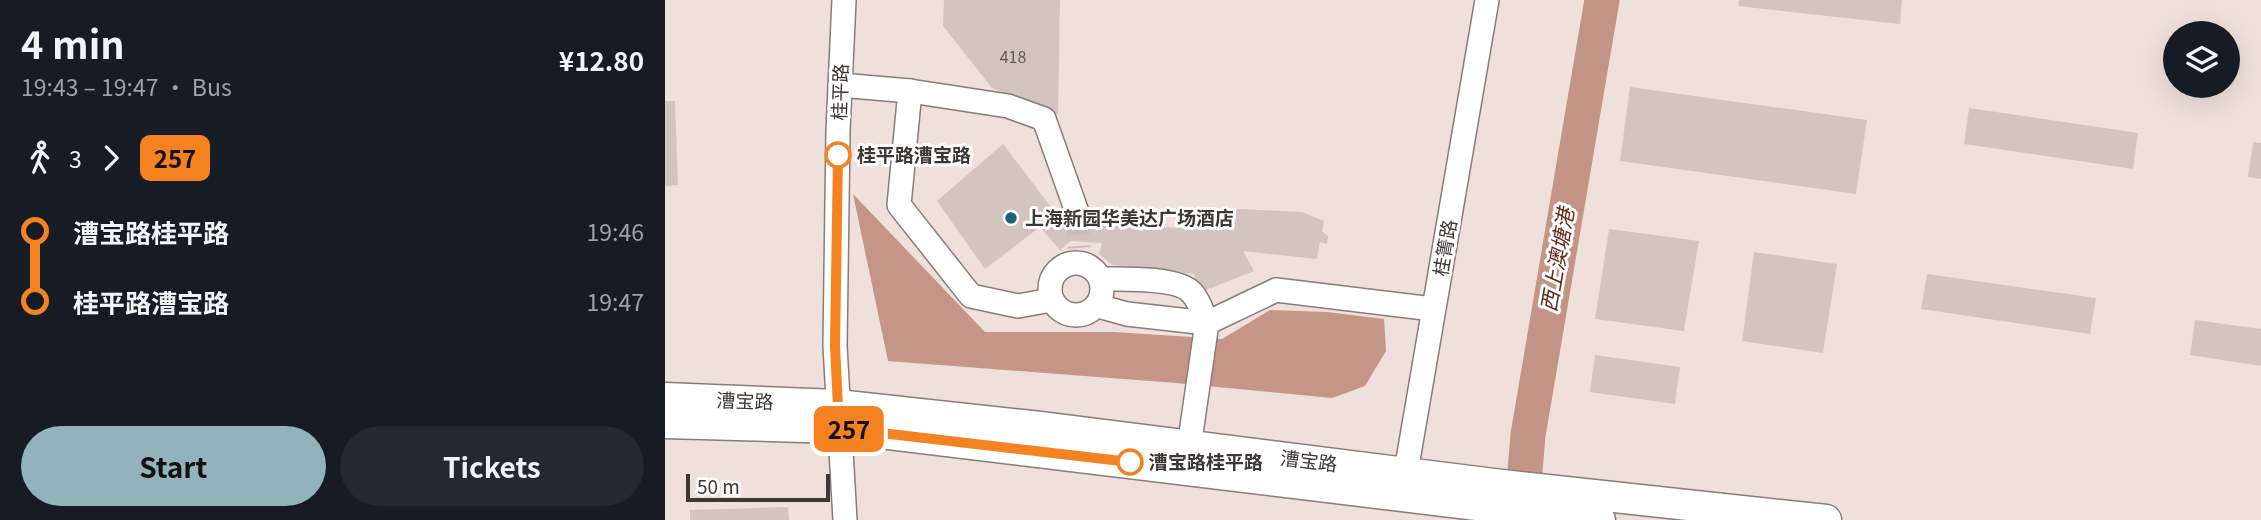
<!DOCTYPE html>
<html lang="en">
<head>
<meta charset="utf-8">
<style>
	body { margin:0; font-family:Georgia,"Noto Sans SC",serif; background:#242831; color:#f1f3f6; height:100vh; display:flex; flex-direction:column; font-size:26px; white-space:nowrap }
	* { box-sizing:border-box; margin:0 }
	p { font-size:23px; color:#9ea1a6 }
	.icon { flex:none; width:38px; height:38px; fill:none; stroke:currentColor; stroke-width:2; stroke-linecap:round; stroke-linejoin:round }
	.map { position:relative; flex:1; overflow:hidden }
	.side { display:flex; flex-direction:column; background:#171b24; width:665px }
	.side>* { flex:none }
	.badge { padding:0 14px; border-radius:10px; font-size:24px; line-height:46px }
	.fabs { position:absolute; left:1498px; top:21px; display:grid; gap:14px }
	.fabs a { display:grid; place-items:center; width:77px; height:77px; border-radius:50%; background:#171b24; box-shadow:0 7px 28px #0002; font-size:35px }
	.scale { position:absolute; left:21px; bottom:18px; width:144px; box-sizing:border-box; padding-left:7px; border:4px solid #3d3735; border-top:0; font-size:19px; line-height:24px; white-space:nowrap; color:#3d3735; -webkit-text-stroke:5px #fff; paint-order:stroke }
	.map>.badge { position:absolute; translate:-50% -50%; box-shadow:0 0 0 4px #fff }
	.legs { display:flex; align-items:center; gap:10px; height:77px; padding:0 21px; font-size:23px }
	.legs p { margin-inline-start:auto }
	.overview { display:flex; align-items:center; justify-content:space-between; height:119px; padding:0 21px }
	h1 { font-size:38px; font-weight:700; line-height:52px }
	.primary-button { display:flex; gap:14px; margin-top:auto; padding:14px 21px }
	.primary-button a { flex:1; height:80px; border-radius:42px; background:#92b2bc; color:#111; font-size:28px; font-weight:700; line-height:80px; text-align:center }
	.primary-button a+a { background:#242831; color:#f1f3f6 }
	ul { padding:0 21px; list-style:none }
	li { display:flex; align-items:center; gap:24px; height:70px; font-size:26px }
	li i { display:grid; place-items:center; width:10px; height:100%; margin:0 9px; background:currentColor }
	li i::after { content:''; width:18px; height:18px; margin:-9px; border:5px solid; border-radius:50%; background:#171b24 }
	li p { margin-inline-start:auto }
	li:first-child i { background:linear-gradient(#0000 50%,currentColor 0) }
	li:last-child i { background:linear-gradient(currentColor 50%,#0000 0) }
	main { display:flex; flex:1; min-height:0 }
	.map>svg:first-child { display:block }
</style>
</head>
<body>
<main>
<section class="side">
<div class="overview"><div><h1>4 min</h1><p>19:43 – 19:47 · Bus</p></div><b>¥12.80</b></div>
<div class="legs"><svg class="icon" aria-label="walk" viewBox="0 0 24 24"><circle cx="13" cy="4" r="2"/><path d="M13 8l-2 6 4 7M11 14l-3 7M7 12l3-4h3l4 4"/></svg>3<svg class="icon" aria-label="forward" viewBox="0 0 24 24"><path d="M9 5l7 7-7 7"/></svg><b class="badge" style="background:#f58220;color:#111">257</b></div>
<ul>
<li><i style="color:#f58220"></i><b>漕宝路桂平路</b><p>19:46</p></li>
<li><i style="color:#f58220"></i><b>桂平路漕宝路</b><p>19:47</p></li>
</ul>
<div class="primary-button"><a>Start</a><a>Tickets</a></div>
</section>
<div class="map">
<svg width="1596" height="520" viewBox="0 0 1596 520">
	<rect width="100%" height="100%" fill="#efe0db"/>
	<polygon fill="#c59587" points="188,194 320,332 449,332 557,339 605,310 662,312 719,319 721,351 700,386 667,398 511,383 223,361"/>
	<g fill="none" stroke-linecap="round" stroke-linejoin="round">
		<polyline stroke="#c49486" stroke-width="35" points="856,519 863,435 937,0"/>
	</g>
	<g fill="#d3c4c0">
		<polygon points="279,0 395,0 393,115 327,88 278,26"/>
		<polygon points="1074,0 1237,0 1235,24 1073,6"/>
		<polygon points="965,87 1202,120 1191,194 955,161"/>
		<polygon points="0,101 10,101 13,185 0,186"/>
		<polygon points="1304,108 1473,133 1468,169 1299,144"/>
		<polygon points="1588,142 1596,143 1596,179 1583,177"/>
		<polygon points="338,144 392,215 444,225 519,228 518,222 544,214 551,222 573,209 637,212 659,221 657,231 663,236 662,244 655,242 652,259 578,251 589,271 536,292 529,274 447,265 434,254 437,243 406,241 395,250 375,227 320,269 272,201"/>
		<polygon points="944,229 1034,241 1019,331 930,319"/>
		<polygon points="1089,252 1172,264 1158,353 1077,341"/>
		<polygon points="1262,274 1431,298 1425,334 1256,309"/>
		<polygon points="1530,320 1596,329 1596,366 1525,355"/>
		<polygon points="930,355 1015,367 1010,404 925,392"/>
		<polygon points="123,507 124,520 25,520 25,510"/>
	</g>
	<g fill="none" stroke-linecap="round" stroke-linejoin="round">
		<polyline stroke="#cbbeba" stroke-width="23" stroke-dasharray="23 11" stroke-linecap="butt" points="412,212 414,248"/>
		<g stroke="#897b77" stroke-width="26">
			<g id="minor">
				<polyline points="179,0 173,131 170,346 180,520"/>
				<polyline points="175,85 245,91"/>
				<circle cx="411" cy="289" r="26"/>
				<path d="M436 279C456 279 514 277 527 293 534 300 538 314 542 323"/>
				<polyline points="386,300 353,306 306,296 234,205 245,91 343,106 379,119 412,212"/>
				<polyline points="433,306 462,314 542,323"/>
				<polyline points="524,447 542,323 611,290 768,309"/>
				<polyline points="738,489 822,0"/>
			</g>
		</g>
		<g stroke="#897b77" stroke-width="33">
			<g id="major">
				<polyline points="0,398 172,405 367,426 829,484 1161,520"/>
				<polyline points="0,423 174,428 935,520"/>
			</g>
		</g>
		<use href="#minor" stroke="#fff" stroke-width="23"/>
		<use href="#major" stroke="#fff" stroke-width="30"/>
	</g>
	<g fill="none" stroke-linecap="round" stroke-linejoin="round">
		<g stroke="#fff" stroke-width="16">
			<polyline id="line-1" points="173,155 170,346 174,428 465,462"/>
		</g>
		<use href="#line-1" stroke="#f58220" stroke-width="10"/>
	</g>
	<g fill="#fff" stroke="#f58220" stroke-width="3.5">
		<circle cx="173" cy="155" r="12"/>
		<circle cx="465" cy="462" r="12"/>
	</g>
	<circle fill="#1e6374" stroke="#fff" stroke-width="2.5" cx="346" cy="218" r="7"/>
	<g text-anchor="middle" stroke-width="6" stroke-linejoin="round" paint-order="stroke">
		<g font-size="16" fill="#625a58">
			<text x="348" y="63">418</text>
		</g>
		<g font-size="19" fill="#3d3735" stroke="#fff">
			<text transform="translate(175 92) rotate(-88)" y="7">桂平路</text>
			<text transform="translate(780 248) rotate(-80)" y="7">桂箐路</text>
			<text transform="translate(80 401) rotate(2)" y="7">漕宝路</text>
			<text transform="translate(644 461) rotate(7)" y="7">漕宝路</text>
		</g>
		<g font-size="19" font-weight="bold" fill="#3d3735" stroke="#fff" text-anchor="start">
			<text x="192" y="162">桂平路漕宝路</text>
			<text x="484" y="469">漕宝路桂平路</text>
		</g>
		<g font-size="19" font-weight="bold" fill="#3d3735" stroke="#fff" text-anchor="start">
			<text x="360" y="225">上海新园华美达广场酒店</text>
		</g>
		<g font-size="21" font-style="italic" fill="#632715" stroke="#fff">
			<text transform="translate(893 260) rotate(-80)" y="7">西上澳塘港</text>
		</g>
	</g>
</svg>
<div class="fabs">
<a><svg class="icon" aria-label="layers" viewBox="0 0 24 24"><path d="M12 4l9 5-9 5-9-5zM3 14l9 5 9-5"/></svg></a>
</div>
<div class="scale">50 m</div>
<b class="badge" style="left:184px;top:429px;background:#f58220;color:#111">257</b>
</div>
</main>
</body>
</html>
